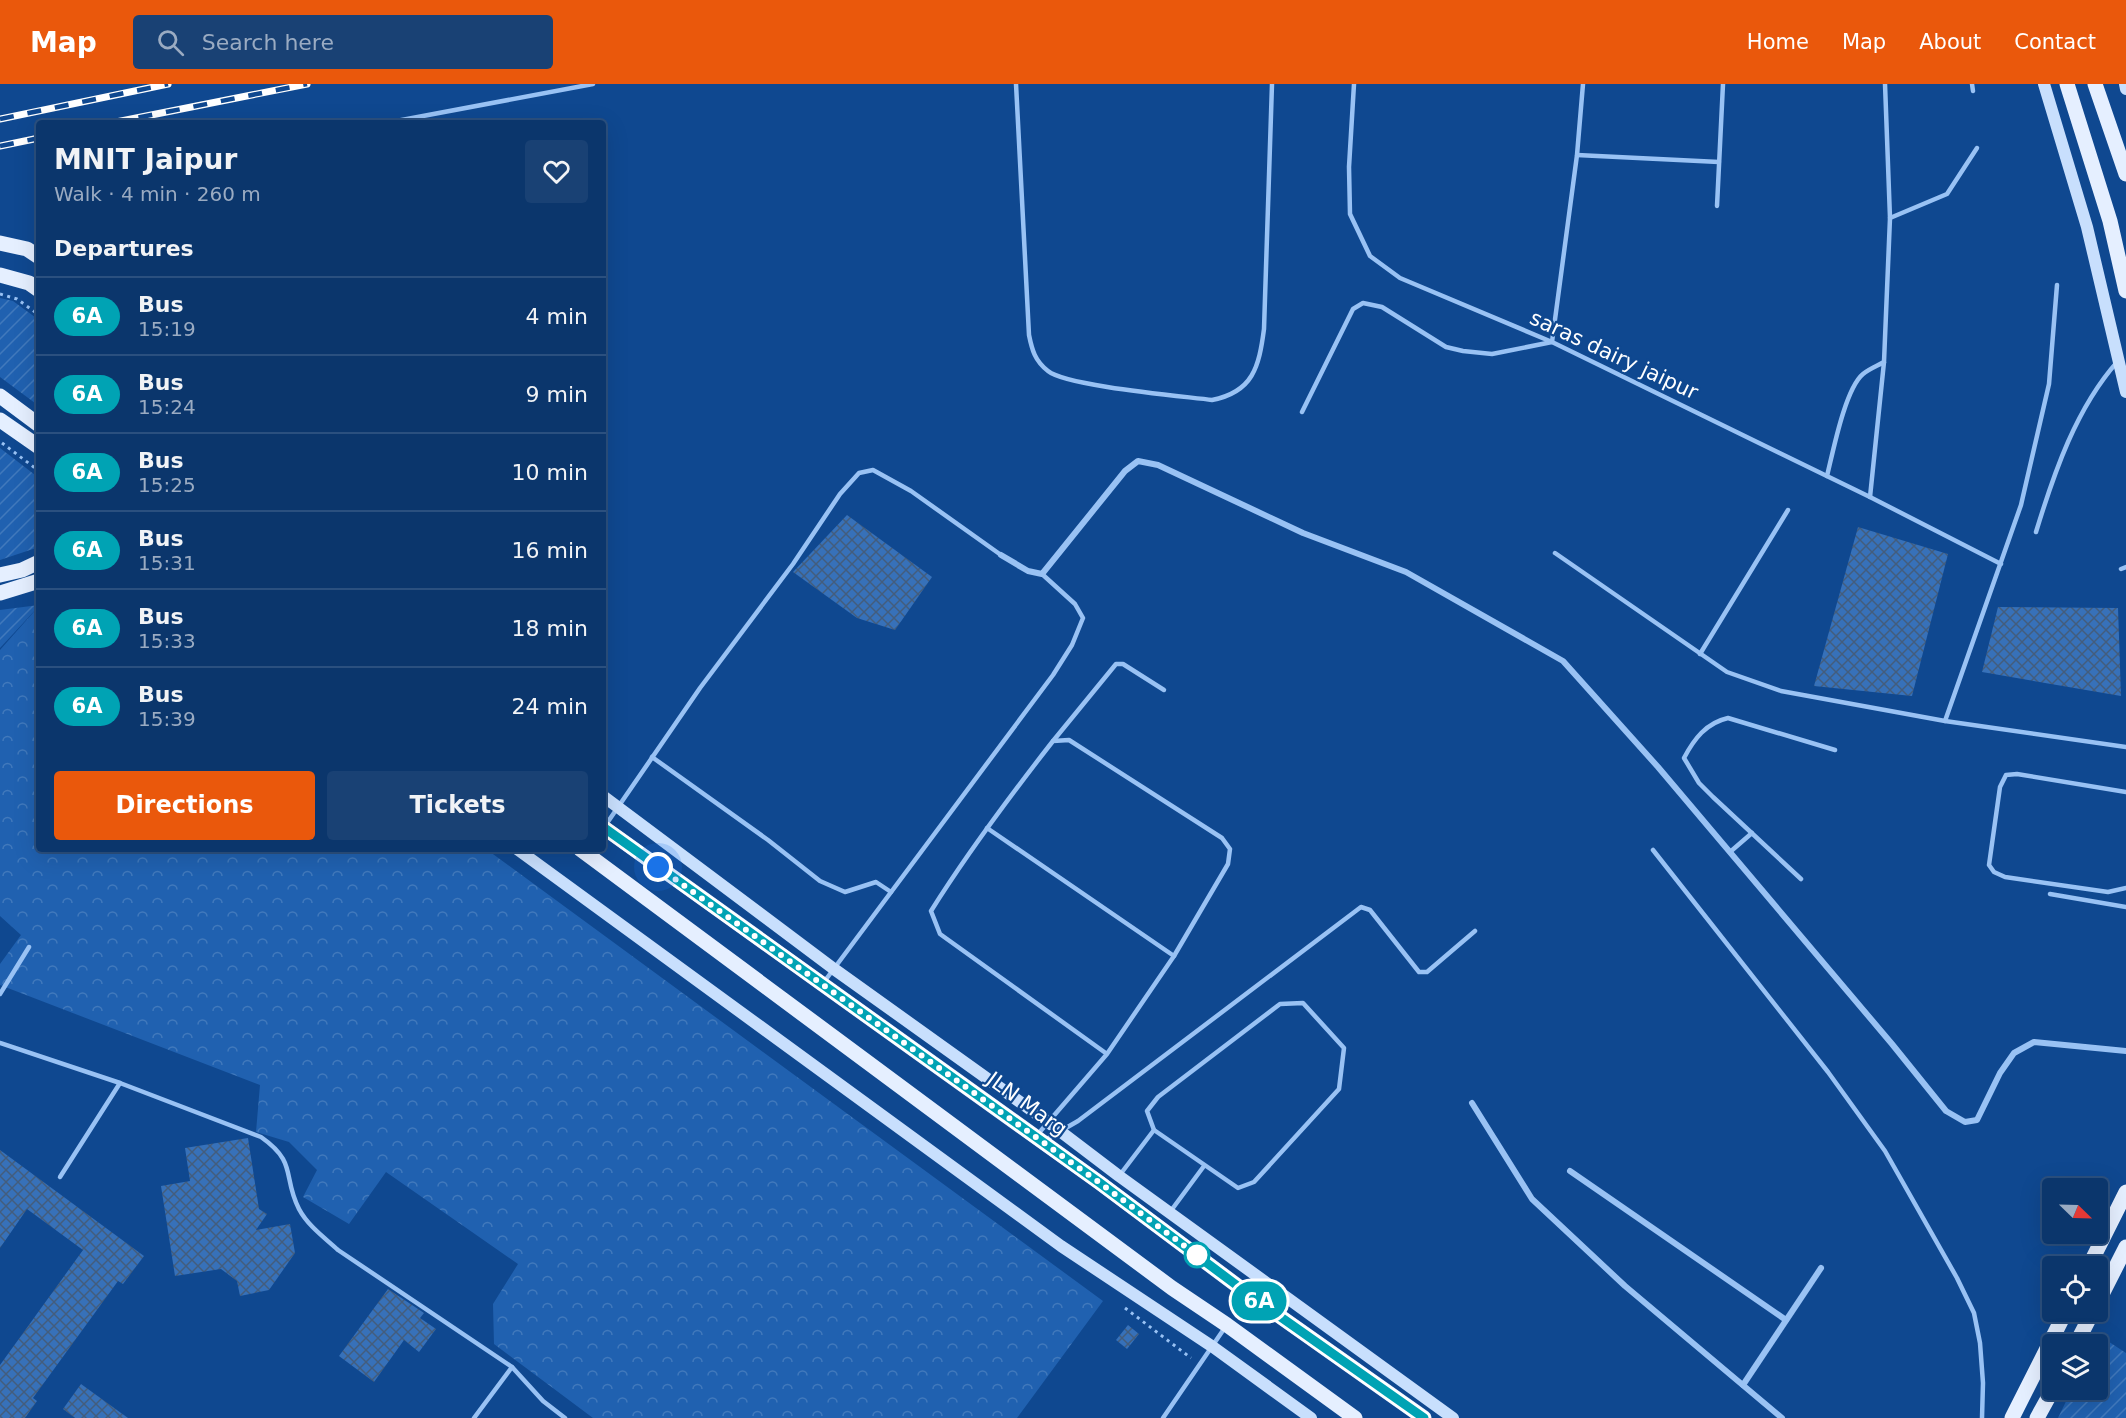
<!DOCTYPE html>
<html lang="en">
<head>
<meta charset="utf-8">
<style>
	body { margin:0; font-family:"DejaVu Sans",sans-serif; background:#194174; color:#f1f3f6; height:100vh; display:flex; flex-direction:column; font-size:22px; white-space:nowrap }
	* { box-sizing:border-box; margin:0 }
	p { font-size:20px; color:#9aabc2 }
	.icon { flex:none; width:33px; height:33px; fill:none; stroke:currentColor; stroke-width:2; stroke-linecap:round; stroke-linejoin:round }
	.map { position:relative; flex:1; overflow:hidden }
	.sheet { position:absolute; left:36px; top:36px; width:570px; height:732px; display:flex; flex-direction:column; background:#0b366c; border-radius:6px; box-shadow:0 6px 24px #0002,0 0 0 2px #2b507f }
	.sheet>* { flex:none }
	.badge { padding:0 12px; border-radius:20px; font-size:21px; line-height:39px }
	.needle { width:39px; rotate:113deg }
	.controls { position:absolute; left:2042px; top:1094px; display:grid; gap:12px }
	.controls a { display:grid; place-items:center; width:66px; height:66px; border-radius:6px; background:#0b366c; box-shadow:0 6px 24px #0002,0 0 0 2px #2b507f; font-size:30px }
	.you { position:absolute; width:30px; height:30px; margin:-15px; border:4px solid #fff; border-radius:50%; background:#1a73e8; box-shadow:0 0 0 9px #1a73e833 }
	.map>.badge { position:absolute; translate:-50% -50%; box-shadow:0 0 0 3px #fff }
	h2 { padding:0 18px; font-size:22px; line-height:54px }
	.round { display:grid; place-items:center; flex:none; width:63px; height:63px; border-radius:6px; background:#194174 }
	.headline { display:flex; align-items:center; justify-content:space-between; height:102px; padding:0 18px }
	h1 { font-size:28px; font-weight:600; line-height:45px }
	.cta { display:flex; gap:12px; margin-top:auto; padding:12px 18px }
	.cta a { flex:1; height:69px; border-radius:6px; background:#ea580c; color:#fff; font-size:24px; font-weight:600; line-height:69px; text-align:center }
	.cta a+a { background:#194174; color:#f1f3f6 }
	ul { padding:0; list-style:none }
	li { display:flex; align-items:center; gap:18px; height:78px; padding:0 18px; border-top:2px solid #2b507f }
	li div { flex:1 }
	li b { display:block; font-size:22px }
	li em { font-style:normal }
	li .badge { min-width:66px; font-weight:700; text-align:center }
	header { display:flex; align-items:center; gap:36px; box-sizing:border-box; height:84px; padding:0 30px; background:#ea580c; color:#fff }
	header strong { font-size:28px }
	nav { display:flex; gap:33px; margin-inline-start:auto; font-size:21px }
	.search { width:420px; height:54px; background:#194174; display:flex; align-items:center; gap:15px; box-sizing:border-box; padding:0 21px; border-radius:6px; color:#9aabc2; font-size:22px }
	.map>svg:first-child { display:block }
</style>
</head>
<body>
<header>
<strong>Map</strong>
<div class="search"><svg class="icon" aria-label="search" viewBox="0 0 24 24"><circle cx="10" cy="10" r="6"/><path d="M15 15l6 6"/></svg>Search here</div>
<nav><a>Home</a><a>Map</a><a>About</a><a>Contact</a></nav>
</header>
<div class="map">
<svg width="2126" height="1334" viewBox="0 0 2126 1334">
	<defs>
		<pattern id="forest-crowns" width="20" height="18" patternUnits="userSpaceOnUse" patternTransform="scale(1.5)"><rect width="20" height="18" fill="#2061b0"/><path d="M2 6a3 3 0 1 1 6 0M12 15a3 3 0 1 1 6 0" fill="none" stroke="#4179bc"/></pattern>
		<pattern id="garden-furrows" width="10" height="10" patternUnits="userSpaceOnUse" patternTransform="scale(1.5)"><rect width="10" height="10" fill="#2061b0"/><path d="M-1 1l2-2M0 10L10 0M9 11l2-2" fill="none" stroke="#4179bc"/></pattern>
		<pattern id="building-cross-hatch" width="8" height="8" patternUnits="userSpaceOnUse" patternTransform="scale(1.5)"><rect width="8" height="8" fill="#3771b9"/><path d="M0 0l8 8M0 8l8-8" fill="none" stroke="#435d7d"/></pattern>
	</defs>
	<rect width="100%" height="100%" fill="#0f4890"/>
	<polygon fill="url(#forest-crowns)" points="39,522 39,765 486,765 1103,1217 1017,1334 593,1334 494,1260 493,1220 518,1180 386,1088 349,1140 303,1113 317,1086 289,1058 256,1048 260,1001 0,901 0,880 21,851 0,832 0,566"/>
	<g fill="url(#garden-furrows)">
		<polygon points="0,214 13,217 39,236 39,322 0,293"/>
		<polygon points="0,364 39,394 39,463 0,476"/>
		<polygon points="39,521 39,522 0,564 0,526"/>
		<polygon points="2097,1250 2126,1269 2126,1334 2058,1334 2072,1305 2097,1305 2097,1260 2092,1260"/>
	</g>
	<g fill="url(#building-cross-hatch)">
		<polygon points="847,431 932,493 895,546 857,534 793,488"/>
		<polygon points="1858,443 1948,470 1912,612 1814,602"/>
		<polygon points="1998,523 2118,524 2121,612 1982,588"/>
		<polygon points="248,1054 259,1125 267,1130 256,1146 290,1140 295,1169 269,1206 240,1212 237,1197 221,1185 175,1192 161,1102 190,1097 185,1064"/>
		<polygon points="0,1066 144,1172 123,1200 118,1197 33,1314 37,1317 25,1334 0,1334 0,1281 83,1166 27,1125 0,1164"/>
		<polygon points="388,1205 424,1229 420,1234 436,1245 419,1268 404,1256 374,1298 339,1272"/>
		<polygon points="1128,1241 1139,1250 1127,1265 1116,1256"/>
		<polygon points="81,1300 128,1334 75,1334 63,1325"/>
	</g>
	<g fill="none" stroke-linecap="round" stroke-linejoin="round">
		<g stroke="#99c2f4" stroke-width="3" stroke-dasharray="3 4.5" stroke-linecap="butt">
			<polyline points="0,210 17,215 39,231"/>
			<polyline points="2,359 39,387"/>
			<polyline points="1125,1224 1191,1274"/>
		</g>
		<g stroke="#99c2f4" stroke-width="4.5">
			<path d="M1016 0 1029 251C1032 266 1035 277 1048 287 1066 302 1181 312 1212 316 1253 308 1259 283 1264 245L1272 0"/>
			<polyline points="1354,0 1349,83 1350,130 1370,172 1400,194 1552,258 1870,413 2001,480"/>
			<polyline points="1972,0 1973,7"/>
			<polyline points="391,38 593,0"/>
			<polyline points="1577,71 1719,78"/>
			<polyline points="1717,122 1723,0"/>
			<polyline points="1890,134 1947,110 1977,64"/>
			<polyline points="1302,328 1353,225 1363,219 1382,223 1446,263 1463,267 1492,270 1552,258 1577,71 1583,0"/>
			<path d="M1827 392C1833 368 1845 305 1863 290 1869 285 1877 282 1884 278"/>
			<polyline points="1870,413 1884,278 1890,134 1885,0"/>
			<path d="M2036 448C2054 389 2076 324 2118 277"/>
			<polyline points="1555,469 1727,588 1781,607 1945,637 2021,421 2049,300 2057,201"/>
			<polyline points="2121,485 2126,483"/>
			<polyline points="1700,570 1788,426"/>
			<polyline points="1945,637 2126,663"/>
			<polyline points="1053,657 1116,580 1123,580 1164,606"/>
			<polyline points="652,673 768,756 820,797 845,808 876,798 891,808"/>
			<polyline points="2126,708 2017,690 2006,691 2000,703 1989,781 1994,788 2005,793 2108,808 2126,804"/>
			<polyline points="605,742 700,604 793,480 840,410 859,389 873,386 911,407 1001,471"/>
			<polyline points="987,744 1174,872"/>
			<polyline points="1653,766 1828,988 1885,1067 1957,1194 1974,1229 1980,1259 1983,1299 1982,1334"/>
			<polyline points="1730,768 1752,749"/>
			<path d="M1801 795 1713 713 1699 699 1684 674C1694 655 1706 639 1728 634L1835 666"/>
			<polyline points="2050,810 2126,823"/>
			<polyline points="824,898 1053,591 1072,561 1083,534 1075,520 1042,490"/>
			<polyline points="0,910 29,863"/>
			<polygon points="1303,919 1344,964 1339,1005 1254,1098 1238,1104 1154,1046 1147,1027 1158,1013 1280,920"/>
			<path d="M0 959 120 999 261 1053C298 1079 282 1092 299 1125 308 1142 325 1154 338 1166L512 1283 543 1317 565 1334"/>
			<path d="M1038 1050 1107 970 1174 872 1228 780 1230 765 1222 754 1069 656 1053 657C1010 712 968 768 931 827L940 850 1107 970"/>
			<polyline points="1045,1056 1078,1037 1361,823 1370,826 1419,888 1427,888 1475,847"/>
			<polyline points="1119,1092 1154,1046"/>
			<polyline points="60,1093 120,999"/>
			<polyline points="1170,1128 1204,1082"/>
			<polyline points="474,1334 512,1283"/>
			<polyline points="1163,1334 1226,1242"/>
		</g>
		<g stroke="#99c2f4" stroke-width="6">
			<polyline points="1001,471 1028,487 1042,490 1125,387 1138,377 1158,381 1303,449 1406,488 1563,577 1658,683 1892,960 1946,1027 1965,1038 1977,1036 2000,989 2014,969 2034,958 2126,967"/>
			<polyline points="1472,1019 1532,1115 1625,1202 1782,1334"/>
			<polyline points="1570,1087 1786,1236"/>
			<polyline points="1743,1301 1821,1184"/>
		</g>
		<g stroke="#c8dffd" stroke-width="12">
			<polyline points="2044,0 2087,143 2126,308"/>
			<polyline points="2125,0 2126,5"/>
			<polyline points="603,712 834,885 1048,1038 1119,1092 1453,1334"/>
			<polyline points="517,765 1061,1162 1213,1263 1311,1334"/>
		</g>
		<g stroke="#e5efff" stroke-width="15">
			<polyline points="2067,0 2110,137 2126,207"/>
			<polyline points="2095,0 2126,90"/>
			<polyline points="0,159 27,165 39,173"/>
			<polyline points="0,191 29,199 39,206"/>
			<polyline points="0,312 39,341"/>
			<polyline points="0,336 39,363"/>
			<polyline points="0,491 22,486 39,478"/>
			<polyline points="0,509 39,497"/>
			<polyline points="603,743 1100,1099 1251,1212 1424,1334"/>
			<polyline points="580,765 1172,1204 1227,1241 1355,1334"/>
			<polyline points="2089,1182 2126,1108"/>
			<polyline points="2097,1220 2126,1163"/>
			<polyline points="2076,1260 2093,1227"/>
			<polyline points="2012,1334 2066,1227"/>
			<polyline points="2037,1334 2053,1305"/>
		</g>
		<g stroke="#fff" stroke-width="7">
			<g id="rail">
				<polyline points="0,35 168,0"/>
				<polyline points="111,39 307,0"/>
				<polyline points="0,62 39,54"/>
			</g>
		</g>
		<use href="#rail" stroke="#0f4890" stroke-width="4.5" stroke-dasharray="14" stroke-linecap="butt"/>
	</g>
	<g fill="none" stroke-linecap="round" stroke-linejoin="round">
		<g stroke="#fff" stroke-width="14">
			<polyline id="line" points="603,743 1100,1099 1251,1212 1424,1334"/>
		</g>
		<use href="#line" stroke="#00a3b4" stroke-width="9"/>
		<polyline stroke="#fff" stroke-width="6" stroke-dasharray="0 10.8" points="658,783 1100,1099 1202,1175 1197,1171"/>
	</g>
	<circle fill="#fff" stroke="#00a3b4" stroke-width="3" cx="1197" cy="1171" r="12"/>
	<g text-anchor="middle" stroke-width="4.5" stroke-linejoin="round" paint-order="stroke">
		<g font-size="21" fill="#fff" stroke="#0f4890">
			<text transform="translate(1614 271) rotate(25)" y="7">saras dairy jaipur</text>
			<text transform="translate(1027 1020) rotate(36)" y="7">JLN Marg</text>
		</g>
	</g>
</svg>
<div class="controls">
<a><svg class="needle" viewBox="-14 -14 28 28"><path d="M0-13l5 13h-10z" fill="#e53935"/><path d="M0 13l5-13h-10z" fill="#9aabc2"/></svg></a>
<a><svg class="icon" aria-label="locate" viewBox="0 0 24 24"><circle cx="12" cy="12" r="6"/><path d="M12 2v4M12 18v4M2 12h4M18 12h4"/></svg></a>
<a><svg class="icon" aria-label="layers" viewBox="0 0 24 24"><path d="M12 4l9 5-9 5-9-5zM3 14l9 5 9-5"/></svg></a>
</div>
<div class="you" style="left:658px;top:783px"></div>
<b class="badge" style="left:1259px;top:1217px;background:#00a3b4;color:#fff">6A</b>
<section class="sheet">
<div class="headline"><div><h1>MNIT Jaipur</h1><p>Walk · 4 min · 260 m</p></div><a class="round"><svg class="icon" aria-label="heart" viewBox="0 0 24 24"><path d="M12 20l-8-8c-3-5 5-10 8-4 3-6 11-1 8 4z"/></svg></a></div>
<h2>Departures</h2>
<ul>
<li><span class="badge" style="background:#00a3b4;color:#fff">6A</span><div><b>Bus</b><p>15:19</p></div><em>4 min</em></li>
<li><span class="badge" style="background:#00a3b4;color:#fff">6A</span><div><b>Bus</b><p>15:24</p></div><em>9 min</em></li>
<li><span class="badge" style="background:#00a3b4;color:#fff">6A</span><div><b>Bus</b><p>15:25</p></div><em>10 min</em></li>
<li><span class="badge" style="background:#00a3b4;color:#fff">6A</span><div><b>Bus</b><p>15:31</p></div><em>16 min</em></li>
<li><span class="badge" style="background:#00a3b4;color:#fff">6A</span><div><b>Bus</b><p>15:33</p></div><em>18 min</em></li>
<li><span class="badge" style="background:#00a3b4;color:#fff">6A</span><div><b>Bus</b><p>15:39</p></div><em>24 min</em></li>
</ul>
<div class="cta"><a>Directions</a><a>Tickets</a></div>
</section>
</div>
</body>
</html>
